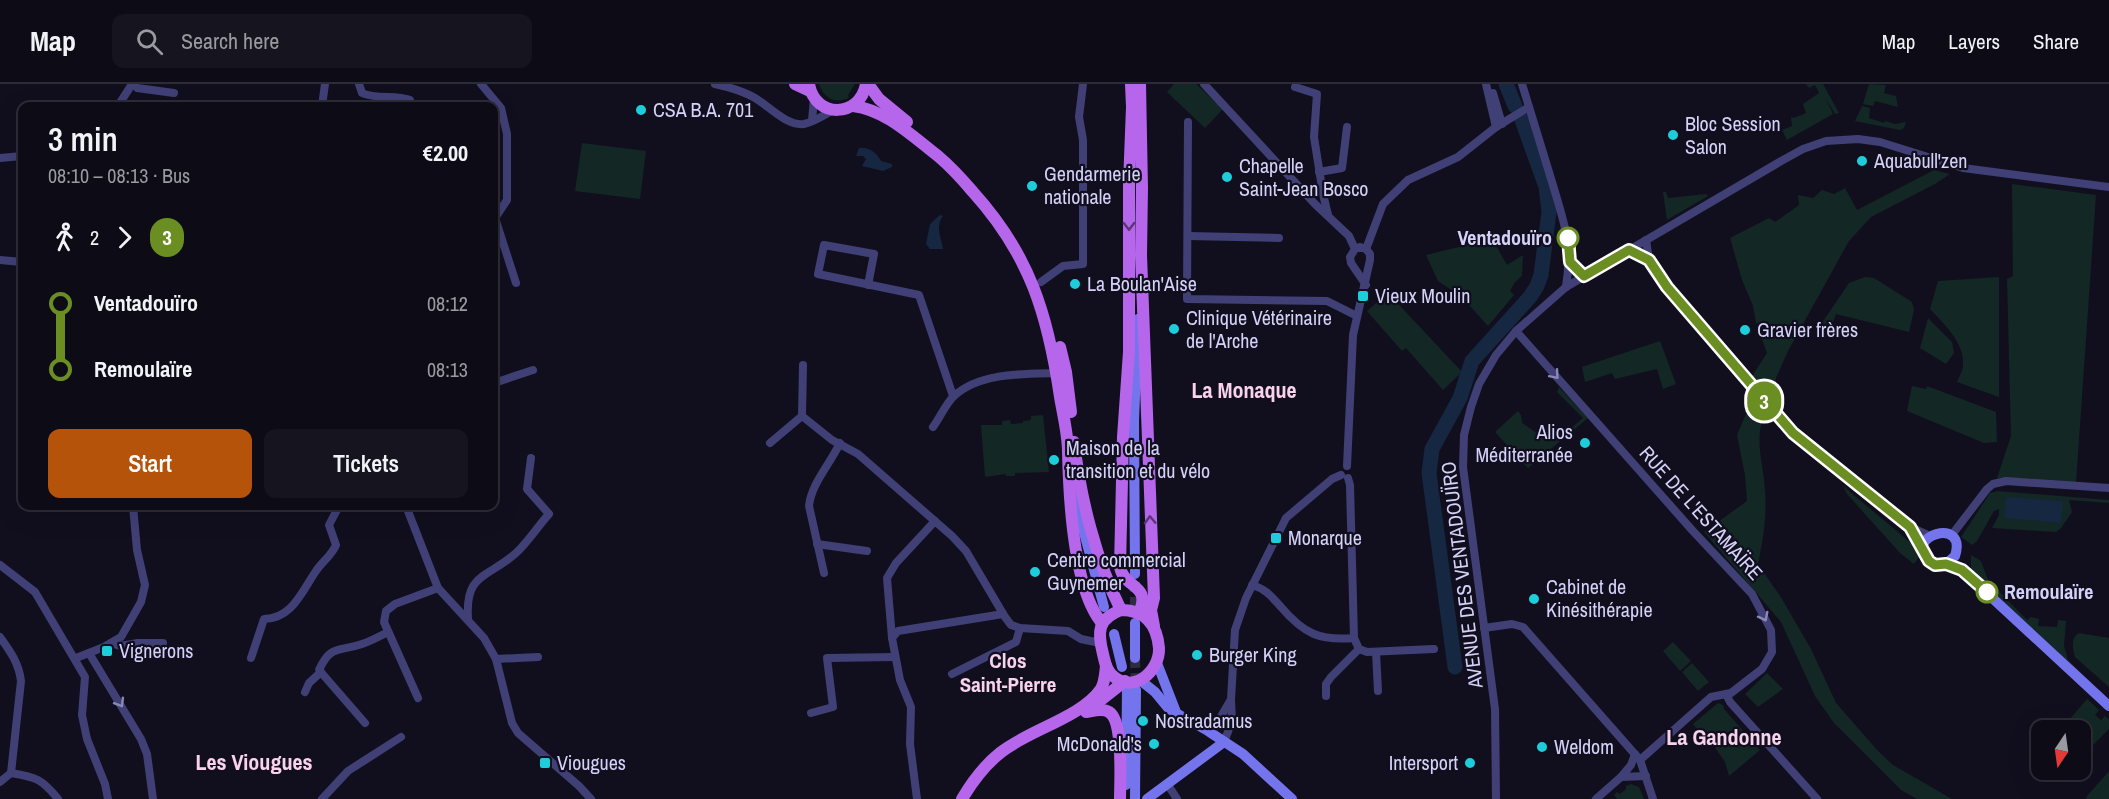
<!DOCTYPE html>
<html lang="en">
<head>
<meta charset="utf-8">
<style>
	body { margin:0; font-family:"Archivo Narrow",sans-serif; background:#16141f; color:#f1f3f6; height:100vh; display:flex; flex-direction:column; font-size:22px; white-space:nowrap }
	* { box-sizing:border-box; margin:0 }
	p { font-size:20px; color:#9a9ba1 }
	.icon { flex:none; width:33px; height:33px; fill:none; stroke:currentColor; stroke-width:2; stroke-linecap:round; stroke-linejoin:round }
	.map { position:relative; flex:1; overflow:hidden }
	.sheet { position:absolute; left:18px; top:18px; width:480px; height:408px; display:flex; flex-direction:column; background:#0d0b16; border-radius:12px; box-shadow:0 6px 24px #0002,0 0 0 2px #2d2b35 }
	.sheet>* { flex:none }
	.badge { padding:0 12px; border-radius:20px; font-size:21px; line-height:39px }
	.needle { width:39px; rotate:193deg }
	.fabs { position:absolute; left:2031px; top:636px; display:grid; gap:12px }
	.fabs a { display:grid; place-items:center; width:60px; height:60px; border-radius:12px; background:#0d0b16; box-shadow:0 6px 24px #0002,0 0 0 2px #2d2b35; font-size:30px }
	.map>.badge { position:absolute; translate:-50% -50%; box-shadow:0 0 0 3px #fff }
	.legs { display:flex; align-items:center; gap:9px; height:66px; padding:0 30px; font-size:20px }
	.legs p { margin-inline-start:auto }
	.head { display:flex; align-items:center; justify-content:space-between; height:102px; padding:0 30px }
	h1 { font-size:33px; font-weight:600; line-height:45px }
	.button { display:flex; gap:12px; margin-top:auto; padding:12px 30px }
	.button a { flex:1; height:69px; border-radius:12px; background:#b45309; color:#fff; font-size:24px; font-weight:600; line-height:69px; text-align:center }
	.button a+a { background:#16141f; color:#f1f3f6 }
	ul { padding:0 30px; list-style:none }
	li { display:flex; align-items:center; gap:21px; height:66px; font-size:22px }
	li i { display:grid; place-items:center; width:9px; height:100%; margin:0 8px; background:currentColor }
	li i::after { content:''; width:15px; height:15px; margin:-8px; border:4px solid; border-radius:50%; background:#0d0b16 }
	li p { margin-inline-start:auto }
	li:first-child i { background:linear-gradient(#0000 50%,currentColor 0) }
	li:last-child i { background:linear-gradient(currentColor 50%,#0000 0) }
	header { display:flex; align-items:center; gap:36px; box-sizing:border-box; height:84px; padding:0 30px; background:#0d0b16; border-bottom:2px solid #2d2b35 }
	header strong { font-size:28px }
	nav { display:flex; gap:33px; margin-inline-start:auto; font-size:21px }
	.search { width:420px; height:54px; background:#16141f; display:flex; align-items:center; gap:15px; box-sizing:border-box; padding:0 21px; border-radius:12px; color:#9a9ba1; font-size:22px }
	.map>svg:first-child { display:block }
</style>
</head>
<body>
<header>
<strong>Map</strong>
<div class="search"><svg class="icon" aria-label="search" viewBox="0 0 24 24"><circle cx="10" cy="10" r="6"/><path d="M15 15l6 6"/></svg>Search here</div>
<nav><a>Map</a><a>Layers</a><a>Share</a></nav>
</header>
<div class="map">
<svg width="2109" height="715" viewBox="0 0 2109 715">
	<rect width="100%" height="100%" fill="#110f1e"/>
	<g fill="#132725">
		<path d="M819 0H855L848 11 849 14C835 20 824 15 819 0Z"/>
		<polygon points="1174,0 1196,0 1223,25 1205,44 1167,8"/>
		<polygon points="1806,0 1823,0 1839,29 1835,30 1826,15 1833,30 1787,56 1782,46 1792,42 1791,33 1794,34 1806,29 1803,20 1819,9 1815,1 1809,4"/>
		<polygon points="1869,0 1886,1 1884,9 1896,12 1898,23 1875,17 1873,22 1863,20"/>
		<polygon points="1862,22 1870,24 1869,34 1884,39 1885,37 1895,40 1906,38 1904,44 1900,46 1855,37"/>
		<polygon points="582,59 646,67 640,115 575,107"/>
		<polygon points="1934,86 1950,90 1935,100 1871,133 1849,157 1788,267 1776,294 1773,312 1752,292 1767,269 1761,253 1764,252 1759,239 1756,239 1753,222 1742,196 1730,154 1769,134 1775,138 1799,121 1798,111 1813,114 1822,106 1834,110 1845,104 1857,126"/>
		<polygon points="2012,100 2096,111 2076,399 1997,394 2011,352 2007,195 2013,192"/>
		<polygon points="1663,108 1666,108 1668,114 1706,110 1708,112 1667,136"/>
		<polygon points="1508,151 1509,156 1495,160 1507,181 1523,171 1522,192 1515,198 1510,207 1514,211 1488,242 1462,213 1438,197 1426,171"/>
		<polygon points="1865,193 1874,194 1912,218 1914,226 1909,248 1836,230 1830,247 1820,242 1849,199"/>
		<path d="M1999 193V313L1957 298C1959 293 1963 286 1963 281 1965 259 1943 239 1930 225L1938 197Z"/>
		<polygon points="1388,209 1462,288 1443,306 1406,264 1402,267 1367,227"/>
		<polygon points="1928,234 1952,258 1954,269 1946,280 1920,264"/>
		<polygon points="1660,257 1676,300 1663,305 1657,285 1615,295 1612,289 1585,298 1582,283"/>
		<polygon points="1912,302 1926,305 1927,302 1996,328 1997,358 1984,359 1907,327"/>
		<polygon points="1559,303 1588,334 1528,384 1495,348 1518,327 1521,331 1522,339 1547,356 1562,352 1583,334 1557,308"/>
		<path d="M1752 316 1765 329C1753 354 1764 381 1765 407 1767 432 1763 456 1758 480L1782 515 1811 565 1836 619 1879 668 1893 681 1952 715H1917L1901 706 1834 639 1815 612 1781 538 1704 448 1747 417 1745 391 1737 351Z"/>
		<polygon points="1043,331 1049,388 1015,389 1015,392 1006,392 1006,390 985,393 981,341 1002,341 1002,337 1010,336 1011,340 1023,339 1023,337 1031,336 1031,332"/>
		<polygon points="1843,402 1918,465 1919,473 1914,480 1900,469 1847,410"/>
		<polygon points="1998,407 2109,416 2109,419 2069,416 2072,428 2061,444 2056,448 1992,444 1999,431 1999,425 1994,427 1977,457 1972,461 1961,453 1990,409"/>
		<polygon points="1971,471 1981,477 1988,496 2027,536 2031,533 2039,535 2038,542 2057,543 2058,536 2066,537 2064,562 2068,576 2109,616 1971,487"/>
		<path d="M2079 549 2109 554V603L2075 573C2073 565 2070 554 2079 549Z"/>
		<polygon points="1673,558 1691,577 1680,587 1663,567"/>
		<polygon points="1692,579 1709,598 1698,607 1682,588"/>
		<polygon points="1767,589 1783,605 1758,623 1745,610"/>
		<polygon points="2087,615 2099,626 2095,631 2101,636 2105,632 2109,636 2109,645 2091,663 2081,653 2080,646 2069,636"/>
		<polygon points="1718,619 1723,621 1724,625 1760,666 1729,692 1725,678 1703,646 1698,646 1693,640"/>
		<polygon points="2109,687 2109,715 2086,715 2087,712"/>
		<polygon points="1631,700 1639,703 1644,715 1617,715 1614,711 1617,708 1620,710 1626,705 1626,702"/>
	</g>
	<g fill="#152741">
		<path d="M859 64C869 63 876 68 881 77L892 80V83L883 87 862 82 866 75 863 72H856Z"/>
		<path d="M940 131 943 132C935 143 941 152 943 165H930L926 160 930 140Z"/>
		<polygon points="2006,413 2061,417 2063,418 2061,439 2006,434 2004,431"/>
	</g>
	<g fill="none" stroke-linecap="round" stroke-linejoin="round">
		<g stroke="#152741" stroke-width="15">
			<polyline points="1506,0 1515,22"/>
			<polyline points="1455,583 1429,389 1432,365 1460,314 1472,277 1530,213 1537,202 1541,191 1549,128 1546,103 1522,36"/>
		</g>
		<g stroke="#2e2c3f" stroke-width="10" stroke-dasharray="10 5" stroke-linecap="butt">
			<polyline points="1135,498 1135,533"/>
			<polyline points="1135,574 1136,606"/>
		</g>
		<g stroke="#404077" stroke-width="8">
			<polyline points="135,0 137,4 174,9"/>
			<path d="M359 0 362 9C377 16 395 10 410 16L411 22"/>
			<polyline points="481,0 501,24 507,50 507,116 495,134 516,199"/>
			<path d="M715 0C729 3 743 7 755 14 769 22 786 42 804 40 814 38 825 31 833 26"/>
			<polyline points="1204,0 1315,120 1349,152 1355,165"/>
			<polyline points="1486,0 1496,43"/>
			<path d="M1522 0C1532 33 1542 65 1552 98 1564 139 1573 159 1566 203"/>
			<polyline points="1295,3 1317,10 1314,53 1323,110 1328,131"/>
			<polyline points="1493,9 1502,40"/>
			<polyline points="118,22 132,0"/>
			<polyline points="322,22 325,0"/>
			<polyline points="812,37 814,14"/>
			<polyline points="1188,38 1187,215 1327,217 1357,232"/>
			<polyline points="0,74 22,72"/>
			<polyline points="1319,88 1342,84 1347,43"/>
			<polyline points="1188,152 1279,154"/>
			<polyline points="1646,156 1649,176 1667,203 1785,340 1910,443 1930,452"/>
			<polyline points="1366,165 1383,120 1408,96 1458,73 1496,43 1529,23"/>
			<polyline points="1629,166 1649,176"/>
			<polyline points="0,176 22,178"/>
			<polyline points="1041,198 1063,182 1083,180 1083,56 1079,33 1083,0"/>
			<polyline points="868,201 874,170 824,161 818,190 919,211 953,312"/>
			<polyline points="1366,201 1351,179 1350,173 1355,165 1360,163 1366,165"/>
			<polyline points="1516,247 1692,446 1752,510 1771,546 1772,568 1762,585 1731,609 1711,613 1640,676"/>
			<polyline points="803,281 802,332 832,356 858,370 952,452 966,467 1005,533 1011,541 1020,544 1068,547 1081,555 1100,559"/>
			<polyline points="494,299 533,286"/>
			<path d="M933 343C940 334 946 319 954 312 980 288 1025 290 1058 289"/>
			<polyline points="770,359 802,332"/>
			<polyline points="1347,382 1353,251 1370,176 1370,170 1366,165"/>
			<polyline points="1348,394 1350,401 1354,554 1359,565 1367,568 1434,565"/>
			<polyline points="186,422 187,422"/>
			<polyline points="406,422 438,504 484,554 496,575 512,639 518,649 579,702 591,715"/>
			<polyline points="1951,452 1987,405 1993,400 2006,397 2109,404"/>
			<polyline points="817,460 867,467"/>
			<polyline points="0,481 35,508 85,593 82,631 87,655 105,700 108,715"/>
			<path d="M824 489 809 422C811 400 830 380 840 359"/>
			<path d="M1252 501C1266 505 1272 513 1281 523 1304 550 1320 557 1354 554"/>
			<path d="M468 535C465 488 487 495 516 469 528 458 538 442 549 430L527 405 531 374"/>
			<polyline points="1484,544 1512,540 1523,543 1640,676 1653,715"/>
			<path d="M0 553C10 567 19 579 21 597L11 689 0 698"/>
			<polyline points="892,554 887,494 896,479 935,437"/>
			<polyline points="111,559 120,562 138,559 163,559"/>
			<polyline points="1376,568 1378,607"/>
			<polyline points="89,569 141,655 147,670 153,715"/>
			<polyline points="76,574 104,563 121,553 141,518 145,501 137,466 133,422"/>
			<path d="M251 574 264 535C292 535 302 507 316 487 322 478 332 471 336 461L329 441 339 422"/>
			<polyline points="496,575 538,573"/>
			<polyline points="952,590 1016,558 1020,544"/>
			<polyline points="305,608 309,599 321,588"/>
			<polyline points="1726,610 1730,618 1817,715"/>
			<polyline points="1326,612 1326,600 1331,593 1359,565"/>
			<polyline points="418,614 384,538 386,527 395,520 438,504"/>
			<polyline points="811,629 833,623 827,574 895,573"/>
			<path d="M365 639 319 586C331 560 339 568 362 560 371 557 380 552 388 548"/>
			<polyline points="1208,647 1219,636 1230,617"/>
			<polyline points="1224,658 1232,637 1231,616 1235,546 1246,514 1286,434 1332,395 1341,391"/>
			<polyline points="1635,670 1631,681 1621,693 1646,692"/>
			<path d="M11 689C36 693 42 695 58 715"/>
			<polyline points="1168,701 1177,715"/>
			<polyline points="322,715 348,687 401,653"/>
			<polyline points="917,715 910,660 911,623 900,596 892,554 898,547 1003,530"/>
			<polyline points="1496,715 1495,625 1463,383 1464,351 1471,323 1479,300 1496,271 1516,247 1566,203 1783,76 1803,65 1826,57 1858,55 1880,58 1963,84 2109,103"/>
			<polyline points="1596,715 1621,693"/>
		</g>
		<g stroke="#7475ed" stroke-width="10">
			<polyline points="1075,405 1083,445 1104,523"/>
			<path d="M1946 480 1955 472C1968 431 1901 453 1929 477 1935 482 1941 480 1948 481 1953 482 1957 484 1962 486L2109 622"/>
			<polyline points="1135,490 1134,337 1138,235"/>
			<polyline points="1114,550 1122,583"/>
			<polyline points="1135,574 1135,539"/>
			<polyline points="1157,579 1176,628"/>
			<polyline points="1140,596 1155,608 1169,625 1208,647 1243,670 1292,715"/>
			<polyline points="1126,701 1127,605"/>
			<polyline points="1135,715 1136,606"/>
			<polyline points="1147,715 1224,658"/>
		</g>
		<g stroke="#b566eb" stroke-width="12">
			<polyline points="795,0 810,7"/>
			<path d="M809 0C815 35 860 34 866 0"/>
			<polyline points="868,0 879,15 907,38"/>
			<path d="M1131 0 1132 23 1129 100V268L1123 353 1120 483C1124 505 1152 500 1139 529"/>
			<polyline points="1140,0 1142,104 1141,171 1154,514 1151,526 1154,542"/>
			<path d="M853 22C886 26 912 52 938 72 951 83 962 95 973 108 1030 171 1048 231 1060 313 1063 331 1068 350 1068 368 1069 412 1073 505 1102 539"/>
			<polyline points="1060,263 1066,288 1071,328"/>
			<path d="M1074 358C1080 412 1096 477 1121 526"/>
			<path d="M1121 526C1146 526 1157 541 1159 564 1160 588 1132 611 1112 591 1106 586 1105 578 1103 570 1097 547 1098 535 1121 526Z"/>
			<polyline points="1092,623 1125,597"/>
			<path d="M1086 628C1093 627 1103 624 1109 628 1124 637 1120 698 1120 715"/>
			<path d="M962 715C972 698 985 681 1000 669 1028 646 1081 634 1101 605 1105 598 1105 590 1106 582"/>
		</g>
	</g>
	<defs><path id="oneway-chevron" d="M-2-3.5L2.5 0L-2 3.5" fill="none" stroke-width="1.6" stroke-linecap="round" stroke-linejoin="round" transform="scale(1.5)"/></defs>
	<g stroke="#5b367a">
		<use href="#oneway-chevron" transform="translate(1129 142) rotate(90)"/>
		<use href="#oneway-chevron" transform="translate(1150 436) rotate(-92)"/>
	</g>
	<g stroke="#8a88b8">
		<use href="#oneway-chevron" transform="translate(1555 291) rotate(49)"/>
		<use href="#oneway-chevron" transform="translate(1764 533) rotate(63)"/>
		<use href="#oneway-chevron" transform="translate(120 619) rotate(59)"/>
	</g>
	<g fill="none" stroke-linecap="round" stroke-linejoin="round">
		<g stroke="#fff" stroke-width="14">
			<polyline id="line-1" points="1568,154 1570,178 1584,192 1629,166 1649,176 1667,203 1793,349 1910,443 1929,477 1935,481 1946,480 1962,486 1987,508"/>
		</g>
		<use href="#line-1" stroke="#6b8e23" stroke-width="9"/>
	</g>
	<g fill="#1dcdda" stroke="#110f1e" stroke-width="2">
		<circle cx="641" cy="26" r="6"/>
		<circle cx="1673" cy="51" r="6"/>
		<circle cx="1862" cy="77" r="6"/>
		<circle cx="1227" cy="93" r="6"/>
		<circle cx="1032" cy="102" r="6"/>
		<circle cx="1075" cy="200" r="6"/>
		<rect x="1357" y="206" width="12" height="12" rx="3"/>
		<circle cx="1174" cy="245" r="6"/>
		<circle cx="1745" cy="246" r="6"/>
		<circle cx="1585" cy="359" r="6"/>
		<circle cx="1054" cy="376" r="6"/>
		<rect x="1270" y="448" width="12" height="12" rx="3"/>
		<circle cx="1035" cy="488" r="6"/>
		<circle cx="1534" cy="515" r="6"/>
		<rect x="101" y="561" width="12" height="12" rx="3"/>
		<circle cx="1197" cy="571" r="6"/>
		<circle cx="1143" cy="637" r="6"/>
		<circle cx="1154" cy="660" r="6"/>
		<circle cx="1542" cy="663" r="6"/>
		<rect x="539" y="673" width="12" height="12" rx="3"/>
		<circle cx="1470" cy="679" r="6"/>
	</g>
	<g fill="#fff" stroke="#6b8e23" stroke-width="3">
		<circle cx="1568" cy="154" r="10"/>
		<circle cx="1987" cy="508" r="10"/>
	</g>
	<g text-anchor="middle" stroke-width="4.5" stroke-linejoin="round" paint-order="stroke">
		<g font-size="20" fill="#d5d1f9" stroke="#110f1e" text-anchor="start">
			<text x="653" y="33">CSA B.A. 701</text>
			<text x="1685" y="47">Bloc Session<tspan x="1685" dy="23">Salon</tspan></text>
			<text x="1874" y="84">Aquabull'zen</text>
			<text x="1239" y="89">Chapelle<tspan x="1239" dy="23">Saint-Jean Bosco</tspan></text>
			<text x="1044" y="97">Gendarmerie<tspan x="1044" dy="23">nationale</tspan></text>
			<text x="1087" y="207">La Boulan'Aise</text>
			<text x="1375" y="219">Vieux Moulin</text>
			<text x="1186" y="241">Clinique Vétérinaire<tspan x="1186" dy="23">de l'Arche</tspan></text>
			<text x="1757" y="253">Gravier frères</text>
			<text x="1573" y="355" text-anchor="end">Alios<tspan x="1573" dy="23">Méditerranée</tspan></text>
			<text x="1066" y="371">Maison de la<tspan x="1066" dy="23">transition et du vélo</tspan></text>
			<text x="1288" y="461">Monarque</text>
			<text x="1047" y="483">Centre commercial<tspan x="1047" dy="23">Guynemer</tspan></text>
			<text x="1546" y="510">Cabinet de<tspan x="1546" dy="23">Kinésithérapie</tspan></text>
			<text x="119" y="574">Vignerons</text>
			<text x="1209" y="578">Burger King</text>
			<text x="1155" y="644">Nostradamus</text>
			<text x="1142" y="667" text-anchor="end">McDonald's</text>
			<text x="1554" y="670">Weldom</text>
			<text x="557" y="686">Viougues</text>
			<text x="1458" y="686" text-anchor="end">Intersport</text>
		</g>
		<g font-size="20" font-weight="bold" fill="#d5d1f9" stroke="#110f1e" text-anchor="end">
			<text x="1552" y="161">Ventadouïro</text>
			<text x="2004" y="515" text-anchor="start">Remoulaïre</text>
		</g>
		<g font-size="20" fill="#d5d1f9" stroke="#110f1e">
			<text transform="translate(1701 429) rotate(48)" y="7">RUE DE L'ESTAMAÏRE</text>
			<text transform="translate(1462 491) rotate(-97)" y="7">AVENUE DES VENTADOUÏRO</text>
		</g>
		<g font-size="21" font-weight="bold" fill="#f9d3ed" stroke="#110f1e">
			<text x="1008" y="584">Clos<tspan x="1008" dy="24">Saint-Pierre</tspan></text>
		</g>
		<g font-size="22" font-weight="bold" fill="#f9d3ed" stroke="#110f1e">
			<text x="1244" y="314">La Monaque</text>
			<text x="1724" y="661">La Gandonne</text>
			<text x="254" y="686">Les Viougues</text>
		</g>
	</g>
</svg>
<div class="fabs">
<a><svg class="needle" viewBox="-14 -14 28 28"><path d="M0-13l5 13h-10z" fill="#e53935"/><path d="M0 13l5-13h-10z" fill="#9a9ba1"/></svg></a>
</div>
<b class="badge" style="left:1764px;top:317px;background:#6b8e23;color:#fff">3</b>
<section class="sheet">
<div class="head"><div><h1>3 min</h1><p>08:10 – 08:13 · Bus</p></div><b>€2.00</b></div>
<div class="legs"><svg class="icon" aria-label="walk" viewBox="0 0 24 24"><circle cx="13" cy="4" r="2"/><path d="M13 8l-2 6 4 7M11 14l-3 7M7 12l3-4h3l4 4"/></svg>2<svg class="icon" aria-label="forward" viewBox="0 0 24 24"><path d="M9 5l7 7-7 7"/></svg><b class="badge" style="background:#6b8e23;color:#fff">3</b></div>
<ul>
<li><i style="color:#6b8e23"></i><b>Ventadouïro</b><p>08:12</p></li>
<li><i style="color:#6b8e23"></i><b>Remoulaïre</b><p>08:13</p></li>
</ul>
<div class="button"><a>Start</a><a>Tickets</a></div>
</section>
</div>
</body>
</html>
